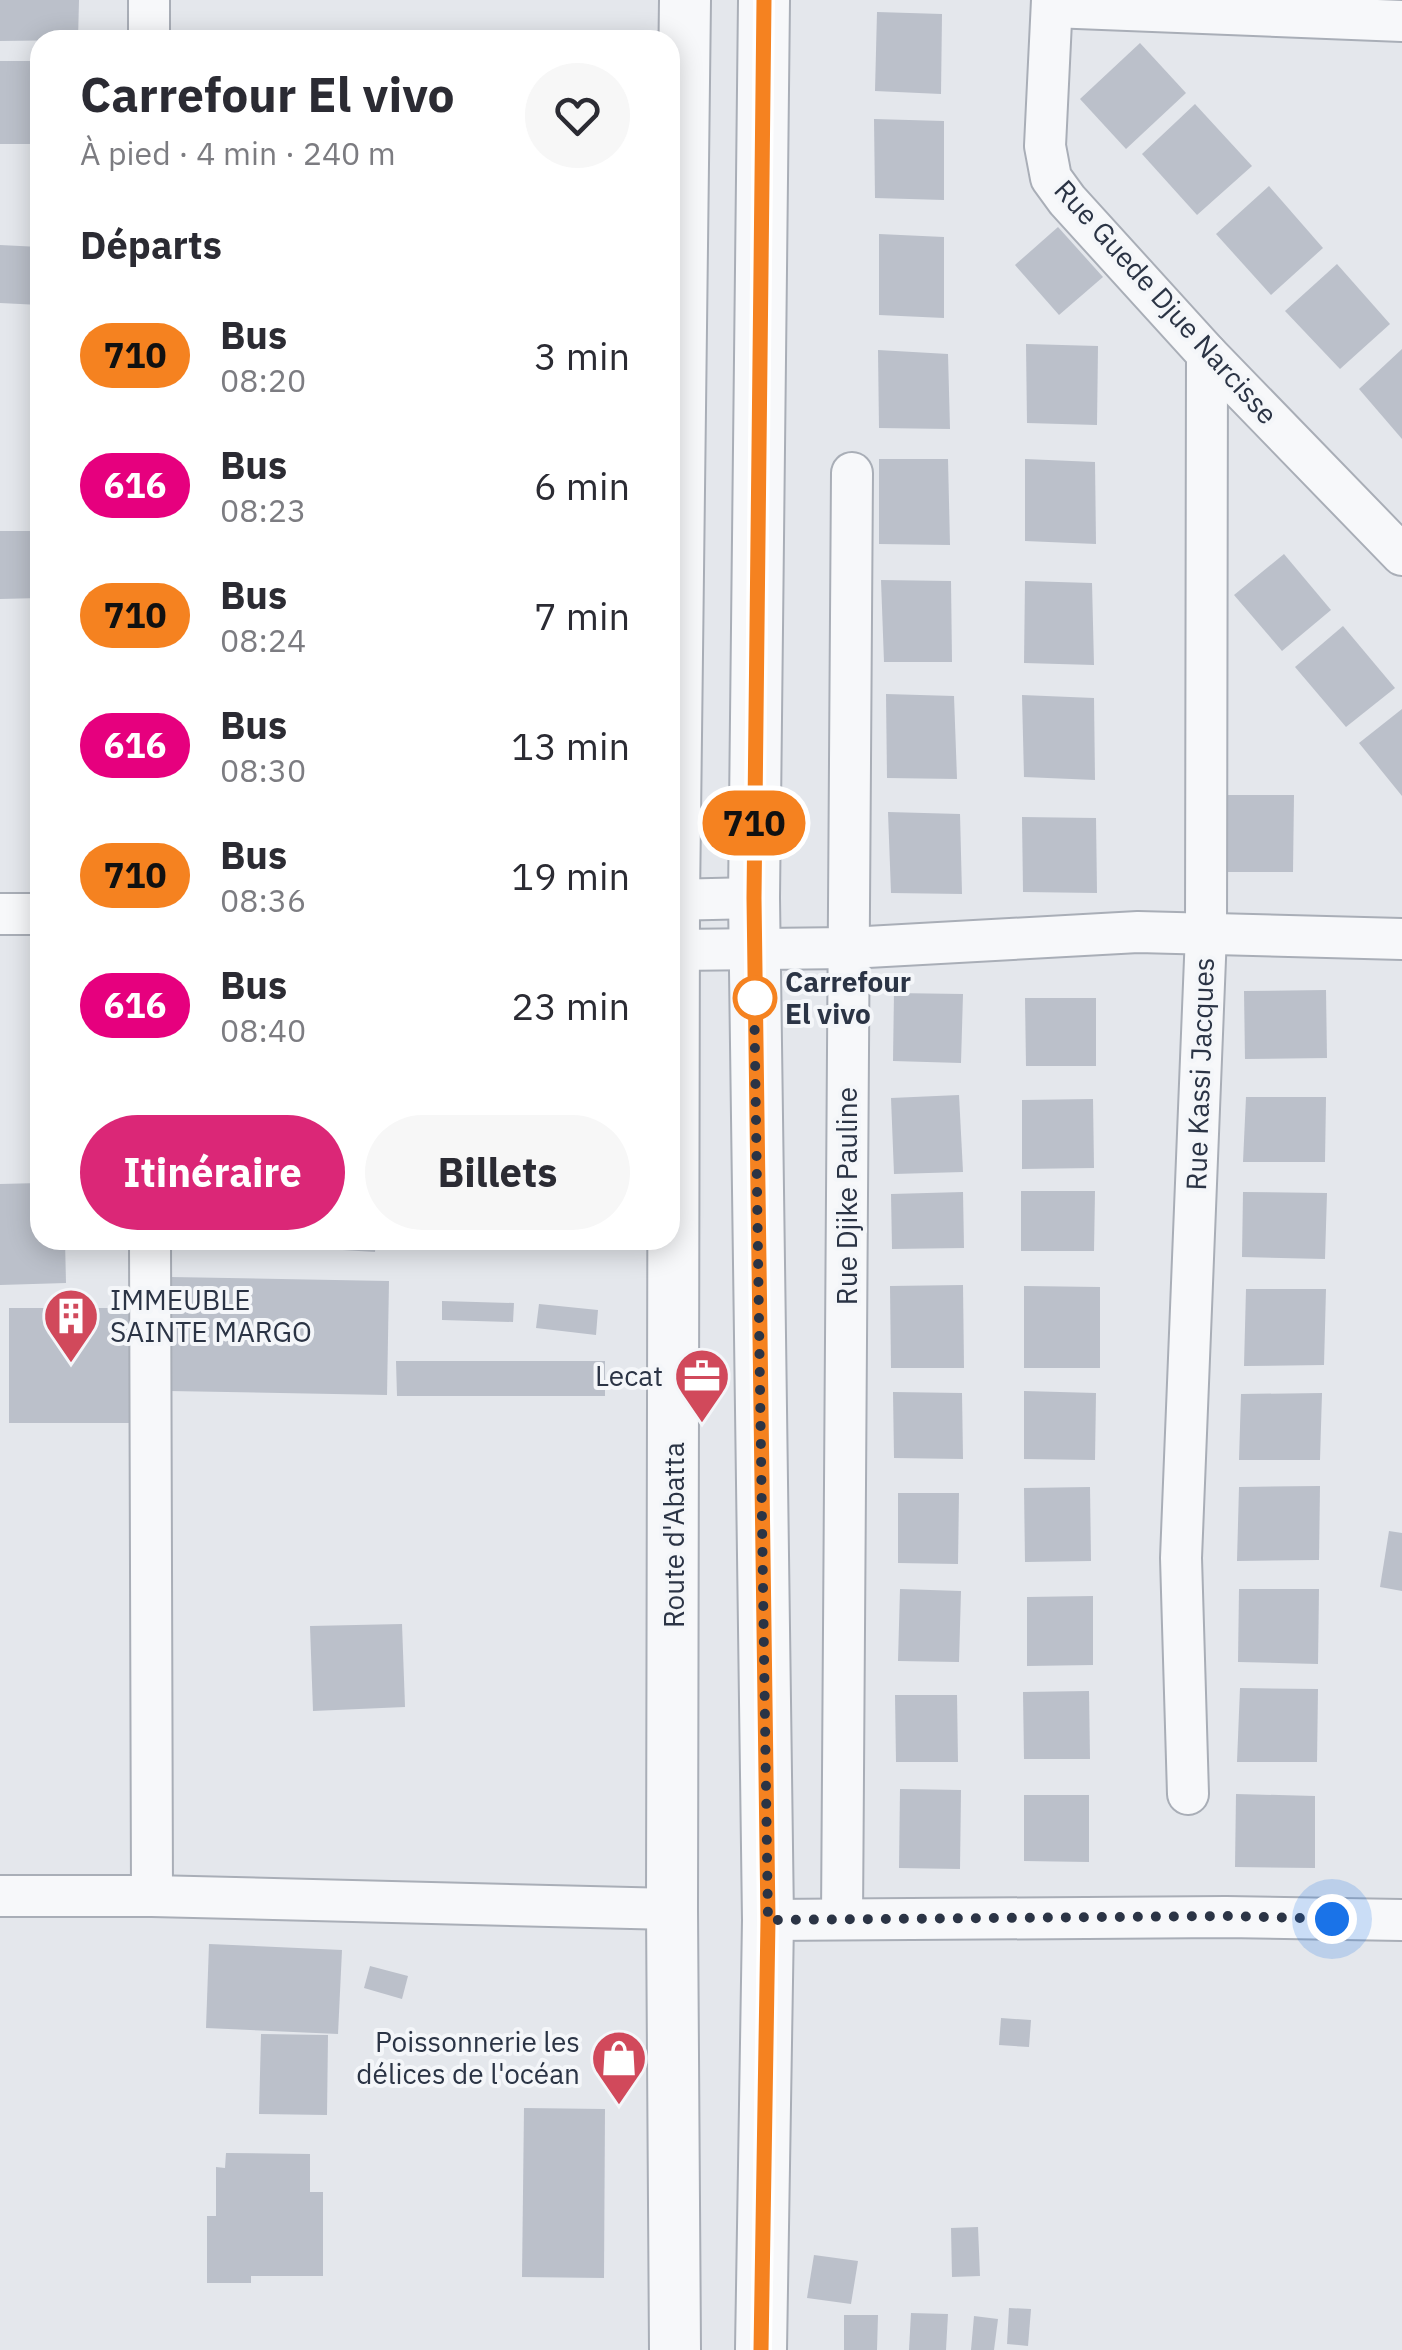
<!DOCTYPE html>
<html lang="fr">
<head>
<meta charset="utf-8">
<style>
	body { margin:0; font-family:"IBM Plex Sans",sans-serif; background:#f7f7f7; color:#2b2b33; height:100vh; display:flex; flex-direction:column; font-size:38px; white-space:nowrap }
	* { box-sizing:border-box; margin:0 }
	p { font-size:32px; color:#7c7c81 }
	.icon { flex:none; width:55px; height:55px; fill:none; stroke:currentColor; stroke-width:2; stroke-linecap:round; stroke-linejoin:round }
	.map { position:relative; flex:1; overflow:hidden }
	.side { position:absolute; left:30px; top:30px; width:650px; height:1220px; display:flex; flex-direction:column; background:#fff; border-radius:30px; box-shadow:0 5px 25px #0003 }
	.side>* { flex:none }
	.badge { padding:0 20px; border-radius:32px; font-size:35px; line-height:65px }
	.you { position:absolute; width:50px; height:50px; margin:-25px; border:8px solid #fff; border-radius:50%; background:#1a73e8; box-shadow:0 0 0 15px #1a73e833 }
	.map>.badge { position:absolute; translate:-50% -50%; box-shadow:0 0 0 5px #fff }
	h2 { padding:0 50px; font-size:38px; line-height:90px }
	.round { display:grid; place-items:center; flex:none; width:105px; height:105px; border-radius:52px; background:#f7f7f7 }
	.head { display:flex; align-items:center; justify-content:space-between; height:170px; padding:0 50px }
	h1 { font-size:48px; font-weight:800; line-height:75px }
	.cta { display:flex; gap:20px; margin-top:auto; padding:20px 50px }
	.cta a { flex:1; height:115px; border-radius:60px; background:#db2777; color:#fff; font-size:40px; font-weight:800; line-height:115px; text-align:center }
	.cta a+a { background:#f7f7f7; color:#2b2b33 }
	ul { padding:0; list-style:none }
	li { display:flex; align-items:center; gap:30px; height:130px; padding:0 50px }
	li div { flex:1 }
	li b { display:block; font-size:38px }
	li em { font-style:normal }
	li .badge { min-width:110px; font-weight:700; text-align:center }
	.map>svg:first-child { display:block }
</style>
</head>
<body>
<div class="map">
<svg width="1402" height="2350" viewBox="0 0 1402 2350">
	<rect width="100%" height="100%" fill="#e4e7ec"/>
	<g fill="#bbc0ca">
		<polygon points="0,0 79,0 78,40 0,41"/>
		<polygon points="877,12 942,14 941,94 875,91"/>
		<polygon points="1140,43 1186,93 1126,149 1080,99"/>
		<rect x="0" y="61" width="40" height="83"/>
		<polygon points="1195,104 1252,166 1197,215 1142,154"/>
		<polygon points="874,119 944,121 944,200 875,198"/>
		<polygon points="1269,186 1323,248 1271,295 1216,234"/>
		<polygon points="1058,227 1103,277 1059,315 1015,265"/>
		<polygon points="879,234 944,237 944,318 879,315"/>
		<polygon points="0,245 40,247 40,305 0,303"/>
		<polygon points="1337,264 1390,324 1340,369 1285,311"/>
		<polygon points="1026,344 1098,346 1097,425 1027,423"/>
		<polygon points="1402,349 1402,439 1359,389"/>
		<polygon points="878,350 948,354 950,429 879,428"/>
		<polygon points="879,459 948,459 950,545 879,544"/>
		<polygon points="1025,459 1095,462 1096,544 1025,541"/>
		<polygon points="0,531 40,531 40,598 0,599"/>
		<polygon points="1284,554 1331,610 1282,651 1234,595"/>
		<polygon points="881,580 951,581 952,662 884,662"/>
		<polygon points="1025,581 1092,583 1094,665 1024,663"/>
		<polygon points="1343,626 1395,688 1346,727 1295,667"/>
		<polygon points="886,694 954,696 957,779 887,778"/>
		<polygon points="1022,695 1094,698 1095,780 1024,777"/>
		<polygon points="1402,709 1402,796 1359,743"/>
		<polygon points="1217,795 1294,795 1293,872 1216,872"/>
		<polygon points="888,812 960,814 962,894 891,893"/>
		<polygon points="1022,817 1096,818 1097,893 1023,892"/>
		<polygon points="1326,990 1327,1058 1245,1059 1244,991"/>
		<polygon points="894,993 963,994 961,1063 893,1061"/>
		<polygon points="1025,998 1096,998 1096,1066 1026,1066"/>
		<polygon points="959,1095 963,1172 894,1174 891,1098"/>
		<polygon points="1246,1097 1326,1097 1325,1162 1243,1162"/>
		<polygon points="1093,1099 1094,1168 1022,1169 1022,1100"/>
		<polygon points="40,1183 40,1240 65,1240 66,1283 0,1285 0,1184"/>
		<polygon points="1021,1191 1095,1191 1094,1251 1021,1251"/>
		<polygon points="963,1192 964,1248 892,1249 891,1194"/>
		<polygon points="1243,1192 1327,1193 1325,1259 1242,1257"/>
		<polygon points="232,1240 376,1240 375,1252 232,1243"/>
		<polygon points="171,1277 389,1281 387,1395 169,1391"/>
		<polygon points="963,1285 964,1368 891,1368 890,1286"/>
		<polygon points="1024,1286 1100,1287 1100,1368 1024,1368"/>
		<polygon points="1246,1289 1326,1289 1324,1365 1244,1366"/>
		<polygon points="442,1301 514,1303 513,1322 442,1320"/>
		<polygon points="539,1304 598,1310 596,1335 536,1328"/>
		<rect x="9" y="1308" width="125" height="115"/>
		<polygon points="396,1361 605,1361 605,1396 397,1396"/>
		<polygon points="1024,1391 1096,1393 1095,1460 1024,1459"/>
		<polygon points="893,1392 962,1393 963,1459 894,1458"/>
		<polygon points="1322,1393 1320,1460 1239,1460 1241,1394"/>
		<polygon points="1320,1486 1319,1560 1237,1561 1239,1487"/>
		<polygon points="1090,1487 1091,1561 1025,1562 1024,1488"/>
		<polygon points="898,1493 959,1493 958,1564 898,1563"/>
		<polygon points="1389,1531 1402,1533 1402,1591 1380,1587"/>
		<polygon points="900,1589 961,1591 959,1662 898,1661"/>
		<polygon points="1239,1589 1319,1589 1318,1664 1238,1662"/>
		<polygon points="1093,1596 1093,1665 1027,1666 1027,1597"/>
		<polygon points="402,1624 405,1707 313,1711 310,1626"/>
		<polygon points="1240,1688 1318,1689 1317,1762 1237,1762"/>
		<polygon points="1089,1691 1090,1759 1024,1759 1023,1692"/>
		<polygon points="895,1695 957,1695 958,1762 896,1762"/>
		<polygon points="900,1789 961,1790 960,1869 899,1868"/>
		<polygon points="1236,1794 1315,1796 1315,1868 1235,1867"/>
		<polygon points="1024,1795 1089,1795 1089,1862 1024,1861"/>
		<polygon points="209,1944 342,1950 338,2034 206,2028"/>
		<polygon points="370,1966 408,1976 402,1999 364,1988"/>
		<polygon points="1001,2018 1031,2020 1029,2047 999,2045"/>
		<polygon points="261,2034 328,2035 327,2115 259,2114"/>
		<polygon points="524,2108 605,2109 604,2278 522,2277"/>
		<polygon points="226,2153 310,2154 310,2192 323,2192 323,2276 251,2276 251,2283 207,2283 207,2216 216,2216 216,2167 225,2168"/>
		<polygon points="978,2227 980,2276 952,2277 951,2228"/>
		<polygon points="814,2255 858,2261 851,2304 807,2298"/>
		<polygon points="1009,2308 1031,2309 1028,2346 1007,2344"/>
		<polygon points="911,2313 948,2314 946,2350 909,2350"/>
		<polygon points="844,2315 878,2315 877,2350 844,2350"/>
		<polygon points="974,2316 998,2319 994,2350 971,2350"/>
	</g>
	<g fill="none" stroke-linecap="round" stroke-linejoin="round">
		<g stroke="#a9aeb7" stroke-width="44">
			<g id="minor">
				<polyline points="1052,0 1045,146 1051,178 1067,200 1207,354 1402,555"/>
				<polyline points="1052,7 1402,21"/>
				<polyline points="149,40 149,0"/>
				<polyline points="670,900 754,898"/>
				<polyline points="0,914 40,914"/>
				<polyline points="675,950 849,948 1138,932 1402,939"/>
				<polyline points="150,1240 152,1896"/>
				<polyline points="1188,1794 1181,1558 1206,934 1207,354"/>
				<polyline points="0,1896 152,1896 672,1909"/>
				<polyline points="842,1919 852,473"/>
				<polyline points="768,1920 1226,1917 1402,1920"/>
			</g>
		</g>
		<g stroke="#a9aeb7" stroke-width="54">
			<g id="tertiary">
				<polyline points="675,2350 672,1909 674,900 685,0"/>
				<polyline points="761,2350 768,1920 754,898 764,0"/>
			</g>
		</g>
		<use href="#minor" stroke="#f7f8fa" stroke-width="40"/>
		<use href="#tertiary" stroke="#f7f8fa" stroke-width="50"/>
	</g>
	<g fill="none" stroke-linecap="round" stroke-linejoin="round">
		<g stroke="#fff" stroke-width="22">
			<polyline id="line" points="761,2350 768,1920 754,898 764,0"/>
		</g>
		<use href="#line" stroke="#f58220" stroke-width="15"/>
		<polyline stroke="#2b3445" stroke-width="10" stroke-dasharray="0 18" points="755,998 754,987 768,1920 1226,1916 1332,1919"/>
	</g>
	<defs>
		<g id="building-pin" transform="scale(2.875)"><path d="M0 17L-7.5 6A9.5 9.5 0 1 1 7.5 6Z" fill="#d1495b" stroke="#f4f6f9"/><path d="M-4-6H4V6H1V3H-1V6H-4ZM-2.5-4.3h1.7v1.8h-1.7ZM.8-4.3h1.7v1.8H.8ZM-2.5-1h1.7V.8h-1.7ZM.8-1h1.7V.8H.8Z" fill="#fff"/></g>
		<g id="office-pin" transform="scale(2.875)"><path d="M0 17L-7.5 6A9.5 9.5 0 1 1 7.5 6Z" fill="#d1495b" stroke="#f4f6f9"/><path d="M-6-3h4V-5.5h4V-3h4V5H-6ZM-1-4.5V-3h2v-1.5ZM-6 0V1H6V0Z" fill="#fff"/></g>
		<g id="shop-pin" transform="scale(2.875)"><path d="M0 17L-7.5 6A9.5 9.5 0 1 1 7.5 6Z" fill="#d1495b" stroke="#f4f6f9"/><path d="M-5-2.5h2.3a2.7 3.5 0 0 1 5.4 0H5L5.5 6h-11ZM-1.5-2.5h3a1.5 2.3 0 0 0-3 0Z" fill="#fff"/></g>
	</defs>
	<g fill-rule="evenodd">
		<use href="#building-pin" x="71" y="1316"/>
		<use href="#office-pin" x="702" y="1376"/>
		<use href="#shop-pin" x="619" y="2058"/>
	</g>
	<circle fill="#fff" stroke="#f58220" stroke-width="5" cx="755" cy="998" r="20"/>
	<g text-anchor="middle" stroke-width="8" stroke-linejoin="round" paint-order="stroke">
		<g font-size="28" fill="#2b3445" stroke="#f4f6f9">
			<text transform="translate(1166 302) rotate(48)" y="10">Rue Guede Djue Narcisse</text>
			<text transform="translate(1200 1074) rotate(-88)" y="10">Rue Kassi Jacques</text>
			<text transform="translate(847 1196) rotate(-90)" y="10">Rue Djike Pauline</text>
			<text transform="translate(674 1535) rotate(-90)" y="10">Route d'Abatta</text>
		</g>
		<g font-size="28" font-weight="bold" fill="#2b3445" stroke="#f4f6f9" text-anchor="start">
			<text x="785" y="992">Carrefour<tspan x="785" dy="32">El vivo</tspan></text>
		</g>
		<g font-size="28" fill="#2b3445" stroke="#f4f6f9" text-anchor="end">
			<text x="110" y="1310" text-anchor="start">IMMEUBLE<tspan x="110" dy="32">SAINTE MARGO</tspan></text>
			<text x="663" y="1386">Lecat</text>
			<text x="580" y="2052">Poissonnerie les<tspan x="580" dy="32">délices de l'océan</tspan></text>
		</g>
	</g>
</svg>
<div class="you" style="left:1332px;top:1919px"></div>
<b class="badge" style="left:754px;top:823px;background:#f58220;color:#111">710</b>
<section class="side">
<div class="head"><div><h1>Carrefour El vivo</h1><p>À pied · 4 min · 240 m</p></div><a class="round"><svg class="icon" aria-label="heart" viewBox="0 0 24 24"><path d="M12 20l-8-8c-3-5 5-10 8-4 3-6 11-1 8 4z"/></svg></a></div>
<h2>Départs</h2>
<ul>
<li><span class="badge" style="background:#f58220;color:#111">710</span><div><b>Bus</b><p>08:20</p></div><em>3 min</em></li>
<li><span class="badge" style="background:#e6007e;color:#fff">616</span><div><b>Bus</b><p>08:23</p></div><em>6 min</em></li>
<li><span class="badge" style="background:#f58220;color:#111">710</span><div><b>Bus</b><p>08:24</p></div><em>7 min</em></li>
<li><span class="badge" style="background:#e6007e;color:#fff">616</span><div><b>Bus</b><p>08:30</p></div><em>13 min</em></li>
<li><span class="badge" style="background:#f58220;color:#111">710</span><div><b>Bus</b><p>08:36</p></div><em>19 min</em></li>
<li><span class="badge" style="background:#e6007e;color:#fff">616</span><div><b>Bus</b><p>08:40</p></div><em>23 min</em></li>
</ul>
<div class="cta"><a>Itinéraire</a><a>Billets</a></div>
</section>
</div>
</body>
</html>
